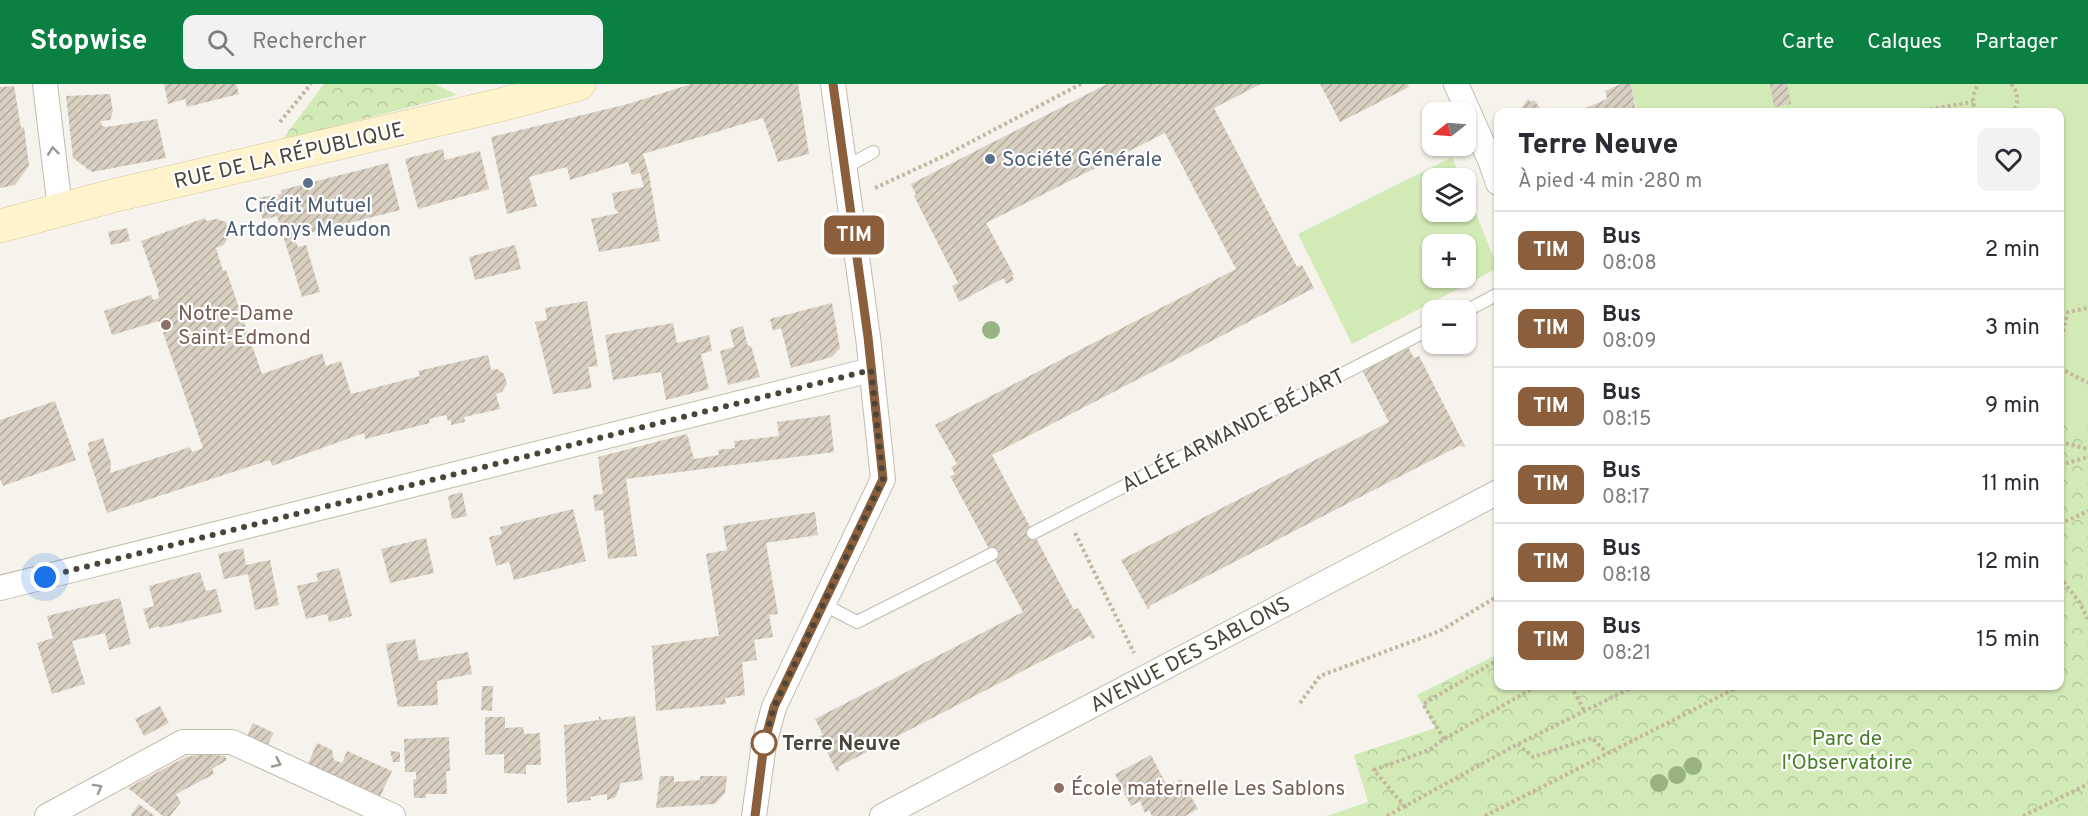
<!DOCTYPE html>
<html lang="fr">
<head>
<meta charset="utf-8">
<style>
	body { margin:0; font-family:Overpass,sans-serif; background:#f2f2f3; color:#2b2b33; height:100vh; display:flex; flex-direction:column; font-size:22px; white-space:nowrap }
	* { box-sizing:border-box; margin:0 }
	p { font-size:20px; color:#7c7c81 }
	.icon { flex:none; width:33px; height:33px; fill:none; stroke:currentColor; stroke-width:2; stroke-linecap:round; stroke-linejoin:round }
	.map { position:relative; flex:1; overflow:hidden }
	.sheet { position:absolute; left:1494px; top:24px; width:570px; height:582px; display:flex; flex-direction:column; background:#fff; border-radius:12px; box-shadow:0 2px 4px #0004 }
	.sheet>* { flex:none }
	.badge { padding:0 12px; border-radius:9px; font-size:21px; line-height:39px }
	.needle { width:39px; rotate:253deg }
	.tools { position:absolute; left:1422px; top:18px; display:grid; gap:12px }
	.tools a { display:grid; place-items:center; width:54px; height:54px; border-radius:12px; background:#fff; box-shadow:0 2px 4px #0004; font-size:30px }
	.you { position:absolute; width:30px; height:30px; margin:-15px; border:4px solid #fff; border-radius:50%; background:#1a73e8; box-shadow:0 0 0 9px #1a73e833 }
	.map>.badge { position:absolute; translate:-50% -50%; box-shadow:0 0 0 3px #fff }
	.round { display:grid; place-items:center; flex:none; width:63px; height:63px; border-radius:12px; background:#f2f2f3 }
	.headline { display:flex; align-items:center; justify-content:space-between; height:102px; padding:0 24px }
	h1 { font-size:28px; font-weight:800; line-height:45px }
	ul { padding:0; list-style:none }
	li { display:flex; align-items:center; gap:18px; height:78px; padding:0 24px; border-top:2px solid #e1e1e2 }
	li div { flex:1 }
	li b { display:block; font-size:22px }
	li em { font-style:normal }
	li .badge { min-width:66px; font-weight:700; text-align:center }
	header { display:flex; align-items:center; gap:36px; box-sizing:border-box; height:84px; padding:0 30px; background:#0b8043; color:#fff }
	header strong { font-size:28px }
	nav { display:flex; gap:33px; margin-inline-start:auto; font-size:21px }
	.search { width:420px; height:54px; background:#f2f2f3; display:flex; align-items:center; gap:15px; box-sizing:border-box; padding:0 21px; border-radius:12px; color:#7c7c81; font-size:22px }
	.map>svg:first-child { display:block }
</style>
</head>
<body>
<header>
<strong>Stopwise</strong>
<div class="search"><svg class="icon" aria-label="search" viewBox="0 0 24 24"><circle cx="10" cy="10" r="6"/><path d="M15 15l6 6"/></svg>Rechercher</div>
<nav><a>Carte</a><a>Calques</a><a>Partager</a></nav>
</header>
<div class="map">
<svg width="2088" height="732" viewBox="0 0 2088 732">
	<defs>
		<pattern id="forest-crowns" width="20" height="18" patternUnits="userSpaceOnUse" patternTransform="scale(1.5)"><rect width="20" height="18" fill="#d2eab5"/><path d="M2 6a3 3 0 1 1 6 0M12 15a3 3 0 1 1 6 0" fill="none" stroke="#b6ca9c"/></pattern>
		<pattern id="building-hatch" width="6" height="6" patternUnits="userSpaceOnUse" patternTransform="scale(1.5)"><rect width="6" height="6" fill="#d8cfc1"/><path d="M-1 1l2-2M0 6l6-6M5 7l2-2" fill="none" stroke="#b1aa9e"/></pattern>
	</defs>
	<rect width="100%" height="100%" fill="#f6f3ec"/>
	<g fill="url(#forest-crowns)">
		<polygon points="324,0 435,0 457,11 282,56"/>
		<polygon points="2060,333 2088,340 2088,732 1327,732 1368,718 1354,671 1435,644 1417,611 1498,570 1498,602 2060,602"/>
	</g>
	<g fill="#d2eab5" fill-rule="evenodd">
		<polygon points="1631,0 2088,0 2088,340 2060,334 2060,28 1637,28"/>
		<path d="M1452 73 1461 94H1432V128H1466V105L1498 184 1352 260 1298 150ZM1432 160H1466V194H1432Z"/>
	</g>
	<g fill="url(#building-hatch)">
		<polygon points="164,0 236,0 239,10 187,23 185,15 168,20"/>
		<polygon points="691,0 798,0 809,70 778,78 763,34 643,70 649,90 660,157 599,168 591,135 619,129 615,125 612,109 644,103 640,89 632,91 628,78 570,96 567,83 529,93 537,122 507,130 491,53 628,20"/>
		<polygon points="1107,0 1261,0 1214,24 1297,183 1302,181 1314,204 992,371 1074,526 1078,524 1095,553 1092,555 1090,552 838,683 840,686 837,688 819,652 823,651 815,635 1023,528 950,392 955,390 951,383 957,380 935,341 1236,185 1165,49 986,139 1014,191 1012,191 1014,196 1006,200 1004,194 959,218 952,202 958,199 914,112 916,111 911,100"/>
		<polygon points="1320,0 1407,0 1409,3 1340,38"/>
		<polygon points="1621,0 1631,0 1636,27 1576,28 1607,15 1605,7"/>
		<polygon points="1770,0 1787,0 1791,20 1774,23"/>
		<polygon points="14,2 21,44 24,43 29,82 15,101 0,104 0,3"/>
		<polygon points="110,10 113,27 110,36 101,37 102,42 106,43 157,35 166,74 92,88 73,74 66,12"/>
		<polygon points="1528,15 1531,18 1534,16 1543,28 1522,28 1520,26"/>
		<polygon points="443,65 445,76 480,67 489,105 418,125 405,75"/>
		<polygon points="388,79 400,126 294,153 298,163 306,161 320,208 302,213 277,132 263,136 257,114 281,110 281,106"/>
		<polygon points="205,134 206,137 216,135 226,138 230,150 224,161 216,164 223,187 226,186 262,290 322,269 326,282 341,277 351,310 420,292 418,287 488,271 491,286 497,285 504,290 507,300 502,308 496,310 500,325 464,333 465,338 451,341 451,336 448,337 446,331 429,335 430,339 365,355 364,349 272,382 270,376 107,429 87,368 90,367 88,359 103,354 111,379 110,389 190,363 192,368 203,364 159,237 112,251 104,227 151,211 153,216 159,214 158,208 159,208 141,157"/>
		<polygon points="127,144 130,157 111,161 108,148"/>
		<polygon points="515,161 521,185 475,196 469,173"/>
		<polygon points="587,217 598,282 588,283 592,304 553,310 535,238 547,236 545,224"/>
		<polygon points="832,219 840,264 832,273 791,284 781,244 773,247 770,235"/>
		<polygon points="673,239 677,259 709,251 712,267 701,270 709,305 666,316 661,288 613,296 605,251"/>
		<polygon points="743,242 748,262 751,262 760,293 728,301 720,267 734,263 730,246"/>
		<polygon points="1408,263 1414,274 1419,272 1465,362 1462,363 1461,361 1149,522 1150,524 1148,525 1121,476 1389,338 1362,286"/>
		<polygon points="55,317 76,376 3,402 0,395 0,336"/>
		<polygon points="830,331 834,368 626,395 637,472 608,475 603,426 595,427 593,411 603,410 598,373 687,350 694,375 719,371 718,366 735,364 734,357 779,352 777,338"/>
		<polygon points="462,408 467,432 452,435 448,412"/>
		<polygon points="573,425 586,477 514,496 509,478 496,482 489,453 502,450 500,443"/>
		<polygon points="815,428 818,451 766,459 778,530 769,531 773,553 754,556 757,576 742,578 745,611 725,614 726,620 656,627 652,562 719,552 706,470 727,466 723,442"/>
		<polygon points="426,454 434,489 390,499 381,465"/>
		<polygon points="243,464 246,481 270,476 279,521 255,526 248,490 224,495 218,470"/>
		<polygon points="339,484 352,532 329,538 327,530 306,535 297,502 318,497 316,489"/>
		<polygon points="200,488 206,507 216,505 222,528 160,544 159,542 149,545 143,525 154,522 149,502"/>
		<polygon points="120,514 131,560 109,566 105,549 72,557 85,600 52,610 37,559 53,554 47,532"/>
		<polygon points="415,555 419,577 468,568 472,590 437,597 438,621 398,623 386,560"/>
		<polygon points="482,602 493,602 492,627 481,626"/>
		<polygon points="160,622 169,639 144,652 135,635"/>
		<polygon points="599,632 603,636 635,632 643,696 621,699 616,713 607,716 607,710 590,713 591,716 567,719 564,641 599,636"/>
		<polygon points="485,633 505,633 505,644 523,643 524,650 540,649 541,681 526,681 526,690 504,689 504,670 485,671"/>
		<polygon points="253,639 274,649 267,662 247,652"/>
		<polygon points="449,653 450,687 446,687 447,710 426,710 426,714 414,714 413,696 416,695 416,688 405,688 404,655"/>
		<polygon points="317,659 332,666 334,676 342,679 347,667 392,687 378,717 307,682"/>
		<polygon points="390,667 400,668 400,678 393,678"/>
		<polygon points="204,670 225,672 227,676 212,685 214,690 176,710 181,718 170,732 163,732 128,704 186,673"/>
		<polygon points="1151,671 1167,702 1181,695 1198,725 1185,732 1152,732 1149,726 1145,729 1140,717 1131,722 1115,690"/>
		<polygon points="660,692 674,692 674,698 700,696 700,692 727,692 725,709 715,720 656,724"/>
		<polygon points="139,720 155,732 132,732 131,731"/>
	</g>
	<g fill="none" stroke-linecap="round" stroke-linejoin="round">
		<g stroke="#c2bbae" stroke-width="14">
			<g id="lane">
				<polyline points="846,83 873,68"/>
				<polyline points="1466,227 1498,210"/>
				<polyline points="1033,449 1432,244"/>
				<polyline points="823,520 857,538 992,470"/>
			</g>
		</g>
		<g stroke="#c2bbae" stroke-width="26">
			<g id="street">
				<polyline points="45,0 60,125"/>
				<polyline points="1456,0 1490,76 1498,99"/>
				<polyline points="0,504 871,286"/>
				<polyline points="47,732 183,658 232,658 393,732"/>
				<polyline points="754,732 764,660 774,623 883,395 868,253 833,0"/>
				<polyline points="882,732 1498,408"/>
			</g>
		</g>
		<g stroke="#d6c79b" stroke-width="34">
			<polyline id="secondary" points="0,142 112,112 500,21 579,0"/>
		</g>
		<g stroke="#c4b79f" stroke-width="4" stroke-dasharray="3 3" stroke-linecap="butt">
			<path d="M2011 0C2019 9 2019 19 2013 28"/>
			<polyline points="1912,28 1973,18"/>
			<path d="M1977 28C1971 19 1972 9 1979 0"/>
			<polyline points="280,38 311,0"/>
			<polyline points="875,104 946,71 1081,0"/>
			<polyline points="2060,259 2068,228 2088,224"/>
			<polyline points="2060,284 2088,299"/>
			<polyline points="2060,358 2088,365"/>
			<polyline points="2060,381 2088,373"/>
			<polyline points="2060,440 2088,427"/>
			<polyline points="1075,449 1134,569"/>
			<polyline points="2060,493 2080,519 2088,536"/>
			<polyline points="1571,602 1584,626"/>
			<polyline points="1300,619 1320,592 1440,547 1498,512"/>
			<polyline points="1444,655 1423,620 1498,576"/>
			<polyline points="1518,660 1533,673 1592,654 1607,669"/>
			<polyline points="1405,723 1374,686 1429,666 1444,655 1537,602"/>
			<polyline points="1387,732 1518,660 1635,602"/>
			<polyline points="1485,732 1740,602"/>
			<polyline points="2023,732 2088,700"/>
		</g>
		<use href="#lane" stroke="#fff" stroke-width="12"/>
		<use href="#street" stroke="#fff" stroke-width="24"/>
		<use href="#secondary" stroke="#fff3cd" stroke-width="33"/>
	</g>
	<g fill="#97b381">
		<circle cx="991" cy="246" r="9"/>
		<circle cx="1693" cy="682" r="9"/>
		<circle cx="1677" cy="691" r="9"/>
		<circle cx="1659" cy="699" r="9"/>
	</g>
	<defs><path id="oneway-chevron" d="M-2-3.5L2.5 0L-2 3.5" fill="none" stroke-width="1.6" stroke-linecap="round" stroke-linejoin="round" transform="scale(1.5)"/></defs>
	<g stroke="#9c9892">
		<use href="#oneway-chevron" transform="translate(53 67) rotate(-97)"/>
		<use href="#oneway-chevron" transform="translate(277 679) rotate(25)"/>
		<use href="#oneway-chevron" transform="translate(98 704) rotate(-29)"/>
	</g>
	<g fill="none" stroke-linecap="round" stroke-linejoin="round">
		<g stroke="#fff" stroke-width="14">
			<polyline id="line" points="755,732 764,660 774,623 883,395 868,253 833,0"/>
		</g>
		<use href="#line" stroke="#8b5e3c" stroke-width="9"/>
		<polyline stroke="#4b4439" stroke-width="6" stroke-dasharray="0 10.8" points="45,493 871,286 883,395 774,623 764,659"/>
	</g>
	<g fill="#5c6f8a" stroke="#fff" stroke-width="2">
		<circle cx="990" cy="75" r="6"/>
		<circle cx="308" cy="99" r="6"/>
	</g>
	<g fill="#8d6e63" stroke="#fff" stroke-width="2">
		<circle cx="166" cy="241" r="6"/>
		<circle cx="1059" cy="704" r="6"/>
	</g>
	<circle fill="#fff" stroke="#8b5e3c" stroke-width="3" cx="764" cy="659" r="12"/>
	<g text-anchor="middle" stroke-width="4.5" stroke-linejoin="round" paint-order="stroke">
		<g font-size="21" fill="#4b4439" stroke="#fff">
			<text transform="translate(289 71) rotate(-13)" y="7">RUE DE LA RÉPUBLIQUE</text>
			<text transform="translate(1233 346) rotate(-27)" y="7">ALLÉE ARMANDE BÉJART</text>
			<text transform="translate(1190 570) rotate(-28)" y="7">AVENUE DES SABLONS</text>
		</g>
		<g font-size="21" fill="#4e5e75" stroke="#fff" text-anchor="start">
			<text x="1002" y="82">Société Générale</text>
			<text x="308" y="128" text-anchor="middle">Crédit Mutuel<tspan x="308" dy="24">Artdonys Meudon</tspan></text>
		</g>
		<g font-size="21" fill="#785e54" stroke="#fff" text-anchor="start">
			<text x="178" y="236">Notre-Dame<tspan x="178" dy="24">Saint-Edmond</tspan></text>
			<text x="1071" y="711">École maternelle Les Sablons</text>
		</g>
		<g font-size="21" fill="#4a7f2a" stroke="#fff">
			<text x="1847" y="661">Parc de<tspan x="1847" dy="24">l'Observatoire</tspan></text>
		</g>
		<g font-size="21" font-weight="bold" fill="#4b4439" stroke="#fff" text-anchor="start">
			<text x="782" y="666">Terre Neuve</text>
		</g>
	</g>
</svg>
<div class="tools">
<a><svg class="needle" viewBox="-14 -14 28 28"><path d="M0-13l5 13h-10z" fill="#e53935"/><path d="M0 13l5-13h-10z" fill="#7c7c81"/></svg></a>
<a><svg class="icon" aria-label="layers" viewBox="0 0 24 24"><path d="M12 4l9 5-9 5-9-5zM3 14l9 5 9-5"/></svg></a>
<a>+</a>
<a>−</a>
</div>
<div class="you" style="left:45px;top:493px"></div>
<b class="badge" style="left:854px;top:151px;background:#8b5e3c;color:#fff">TIM</b>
<section class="sheet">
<div class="headline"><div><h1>Terre Neuve</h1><p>À pied · 4 min · 280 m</p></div><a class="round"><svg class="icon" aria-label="heart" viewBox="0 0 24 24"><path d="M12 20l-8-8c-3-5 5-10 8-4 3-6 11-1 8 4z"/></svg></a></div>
<ul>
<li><span class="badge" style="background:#8b5e3c;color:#fff">TIM</span><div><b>Bus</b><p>08:08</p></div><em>2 min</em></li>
<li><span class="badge" style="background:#8b5e3c;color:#fff">TIM</span><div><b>Bus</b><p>08:09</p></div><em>3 min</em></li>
<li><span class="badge" style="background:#8b5e3c;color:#fff">TIM</span><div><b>Bus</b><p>08:15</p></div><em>9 min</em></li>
<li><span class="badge" style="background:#8b5e3c;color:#fff">TIM</span><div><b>Bus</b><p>08:17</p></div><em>11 min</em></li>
<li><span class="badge" style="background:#8b5e3c;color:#fff">TIM</span><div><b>Bus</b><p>08:18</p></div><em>12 min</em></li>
<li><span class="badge" style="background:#8b5e3c;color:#fff">TIM</span><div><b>Bus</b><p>08:21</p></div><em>15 min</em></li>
</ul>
</section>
</div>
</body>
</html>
